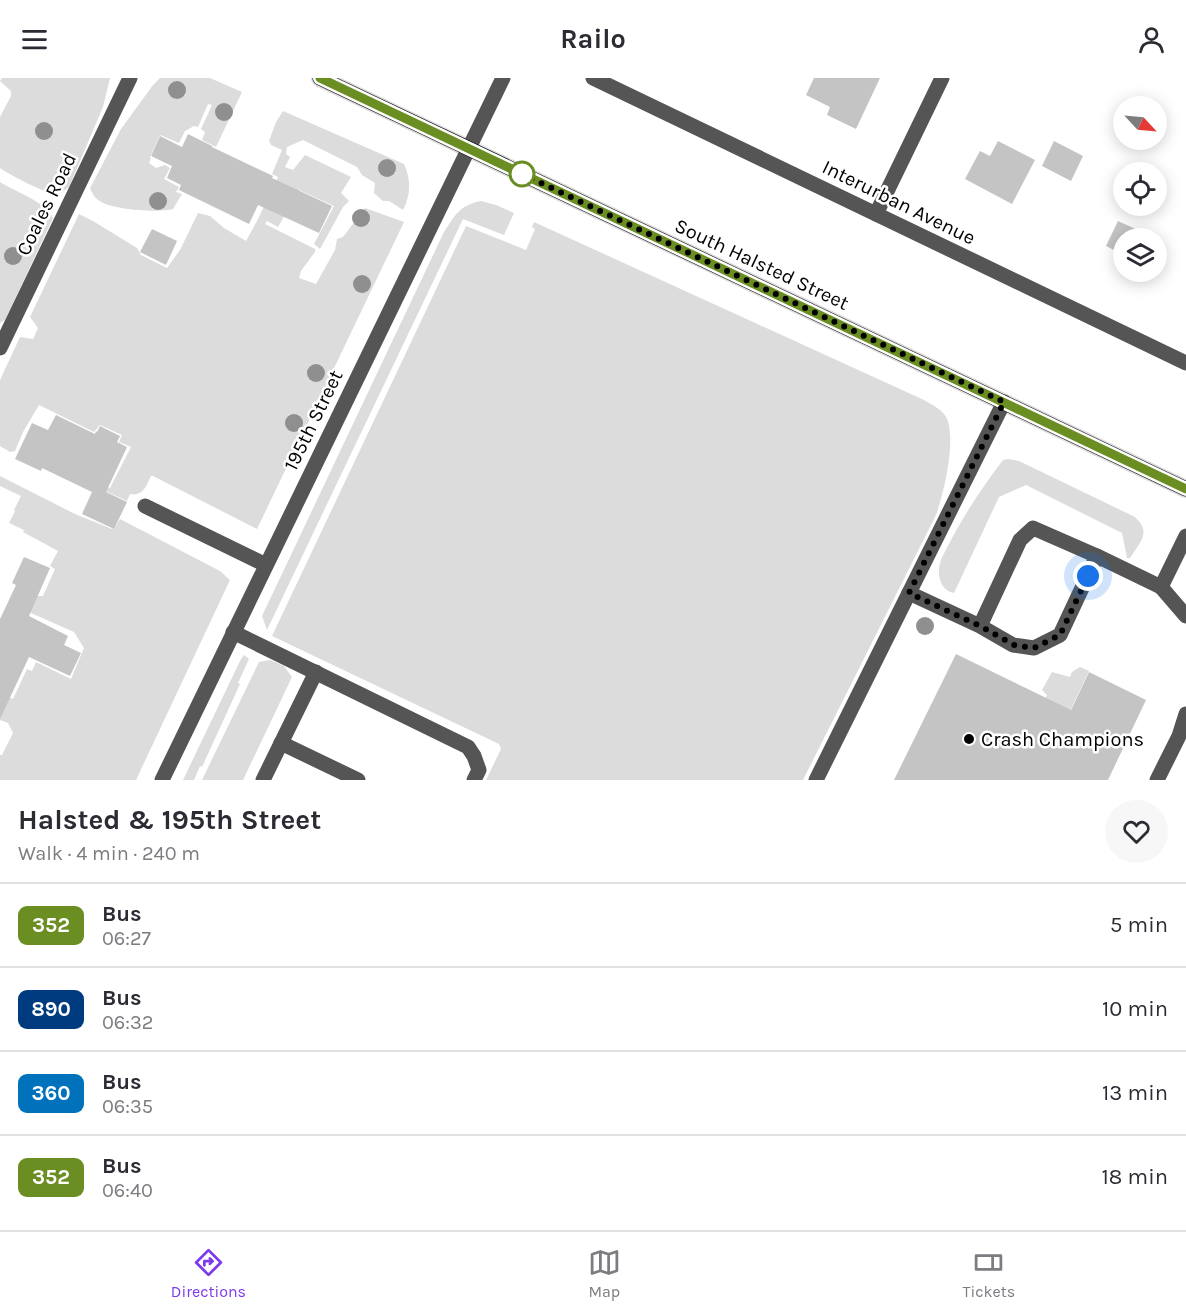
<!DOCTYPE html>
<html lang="en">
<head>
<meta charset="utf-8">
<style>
	body { margin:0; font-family:Karla,sans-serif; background:#f7f7f7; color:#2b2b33; height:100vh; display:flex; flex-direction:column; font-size:22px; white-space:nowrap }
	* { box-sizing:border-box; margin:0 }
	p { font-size:20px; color:#7c7c81 }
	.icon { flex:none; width:33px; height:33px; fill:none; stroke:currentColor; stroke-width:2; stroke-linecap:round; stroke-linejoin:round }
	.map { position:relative; height:702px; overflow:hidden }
	.side { display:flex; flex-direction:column; background:#fff; flex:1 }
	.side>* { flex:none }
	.badge { padding:0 12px; border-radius:9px; font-size:21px; line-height:39px }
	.needle { width:39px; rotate:116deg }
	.buttons { position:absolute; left:1113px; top:18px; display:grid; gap:12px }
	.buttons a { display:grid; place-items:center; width:54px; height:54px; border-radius:50%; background:#fff; box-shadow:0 3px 15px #0003; font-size:30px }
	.you { position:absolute; width:30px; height:30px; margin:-15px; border:4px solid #fff; border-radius:50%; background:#1a73e8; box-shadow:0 0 0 9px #1a73e833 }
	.map>.badge { position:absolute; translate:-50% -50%; box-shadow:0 0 0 3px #fff }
	.round { display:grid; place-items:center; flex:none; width:63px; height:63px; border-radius:32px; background:#f7f7f7 }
	.head { display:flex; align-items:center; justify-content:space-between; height:102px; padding:0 18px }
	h1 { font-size:28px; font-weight:700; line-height:45px }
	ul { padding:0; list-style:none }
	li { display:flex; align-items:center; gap:18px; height:84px; padding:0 18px; border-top:2px solid #e1e1e2 }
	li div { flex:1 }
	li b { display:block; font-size:22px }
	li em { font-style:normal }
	li .badge { min-width:66px; font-weight:700; text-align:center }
	header { display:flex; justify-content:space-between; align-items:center; height:78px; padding:0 18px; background:#fff; font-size:27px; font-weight:700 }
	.tab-bar { display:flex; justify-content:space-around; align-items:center; height:84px; border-top:2px solid #e1e1e2; background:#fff; font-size:16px; color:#7c7c81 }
	.tab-bar a { display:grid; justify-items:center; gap:3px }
	.tab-bar .active { color:#7c3aed }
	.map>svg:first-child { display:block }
</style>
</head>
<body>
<header><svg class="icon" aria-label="menu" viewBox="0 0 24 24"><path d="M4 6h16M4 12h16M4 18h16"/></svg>Railo<svg class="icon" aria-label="person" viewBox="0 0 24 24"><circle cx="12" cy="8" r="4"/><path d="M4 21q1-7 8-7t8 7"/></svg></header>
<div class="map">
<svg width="1186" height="702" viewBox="0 0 1186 702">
	<rect width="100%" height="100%" fill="#fff"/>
	<g fill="#dcdcdc">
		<path d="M2 0H110L103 29 69 109C65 112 62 115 57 116 46 116 10 97 0 90V39L11 18V13L0 3Z"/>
		<path d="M160 0H210L242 14 216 69 202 62 205 54 201 51 212 27 208 26 198 49 194 48 185 53 179 65 160 57 150 79 151 80 149 85 156 90 165 87 170 90 164 101 179 109 176 114 182 116 173 131C158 135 111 132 98 122 94 119 92 115 90 110L121 51 153 7Z"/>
		<path d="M283 33 404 86C411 101 411 117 403 132L389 123H383L374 115 375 105 362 97 357 89 303 62 287 69 286 76 290 79 285 89 293 92 305 77 351 99 341 115 349 123 343 129 320 171 314 166 334 128 299 112 278 149 267 143 265 146 315 171V174L301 193 299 200 316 206 335 172 337 161 343 159 365 130 404 144 257 451 153 398H151C146 408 144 418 130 416L127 423 103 412 105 408 110 410 131 369 119 364 122 357 100 347 94 354 39 327 23 354 15 373 10 374 0 368V302L20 259 33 261 38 250 30 239 79 136 93 143 137 170 141 177 167 190 180 172 198 135 210 138 224 150 246 163 257 143 278 99 272 96 282 72 271 67 269 63 276 44Z"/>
		<path d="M0 104C14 113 48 125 53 140L5 242 0 245Z"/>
		<path d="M481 123 496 127 514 135 504 157 463 141 267 552 262 538 444 154C455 137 460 127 481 123Z"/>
		<path d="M534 144 924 322C932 327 942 331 946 339 957 359 944 416 936 437L803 702H486L501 671 499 666 272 558 466 148 526 172 535 151 532 149Z"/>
		<path d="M1008 381 1019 383 1135 439C1152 455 1140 464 1130 480H1127L1122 455 1026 407 999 419 954 515C942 513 938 501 939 490 940 480 948 469 952 460 967 432 984 407 1003 382Z"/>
		<polygon points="0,398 75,436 112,451 114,451 120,441 220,493 230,502 136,702 0,702 0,677 2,677 13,655 8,645 0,642 0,615 13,621 27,591 32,593 36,584 71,601 84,570 74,554 24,532 31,518 43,518 55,491 50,488 58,473 23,454 24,452 9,445 15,433 14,432 21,418 0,408"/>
		<polygon points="244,577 249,581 238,605 240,606 202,689 200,688 194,702 183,702 241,581"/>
		<polygon points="270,582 284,588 292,599 243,702 202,702 259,584"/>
		<polygon points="1080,589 1089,593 1037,702 1006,702 1047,617 1042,612 1052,594 1070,599 1072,594"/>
	</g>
	<g fill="#c4c4c4">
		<polygon points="814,0 880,0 856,51 827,37 830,29 806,17"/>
		<polygon points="188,56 212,68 212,69 273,98 272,100 332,128 319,155 258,127 249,146 179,112 181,107 167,100 172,88 151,78 160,58 182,69"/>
		<polygon points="998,63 1035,82 1012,126 965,101 980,73 990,78"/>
		<polygon points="1054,63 1083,78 1071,103 1042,88"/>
		<polygon points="1118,143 1129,148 1155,160 1124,160 1124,177 1106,168"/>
		<polygon points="152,151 177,163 166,187 140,174"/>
		<polygon points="56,337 95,356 96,353 97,354 100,348 120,358 117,364 127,369 106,414 127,424 114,451 82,436 92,414 42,390 41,393 15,381 32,345 48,352"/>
		<polygon points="24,479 50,490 29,538 68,558 64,567 81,575 70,598 29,579 0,641 0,541 16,507 12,505"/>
		<polygon points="956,576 1071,632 1089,594 1146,622 1108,702 894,702"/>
	</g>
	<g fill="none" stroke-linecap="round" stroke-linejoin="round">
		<g stroke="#dbdbdb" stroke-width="18">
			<polyline id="major" points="320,0 1186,411"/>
		</g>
		<g stroke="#555" stroke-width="15">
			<polyline points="593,0 1186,285"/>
			<polyline points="876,136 942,0"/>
			<polyline points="0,270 130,0"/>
			<polyline points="145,428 266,487"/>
			<polyline points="1186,458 1161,509 1186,538"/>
			<polyline points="1097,478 1161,509"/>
			<polyline points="909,515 980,548 1013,567 1034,570 1060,557 1097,478 1033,450 1020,462 980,548"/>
			<polyline points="233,554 468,669 474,678 479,692 474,702"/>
			<polyline points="281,665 358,702"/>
			<polyline points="162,702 503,0"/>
			<polyline points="263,702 316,594"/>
			<polyline points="816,702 1004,324"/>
			<polyline points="1157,702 1179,658 1186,636"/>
		</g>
		<use href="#major" stroke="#000" stroke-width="15"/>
	</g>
	<g fill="#8f8f8f">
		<circle cx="177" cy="12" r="9"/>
		<circle cx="224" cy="34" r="9"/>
		<circle cx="44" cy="53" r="9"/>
		<circle cx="387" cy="90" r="9"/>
		<circle cx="158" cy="123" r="9"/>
		<circle cx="361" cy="140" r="9"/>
		<circle cx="13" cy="178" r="9"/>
		<circle cx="362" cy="206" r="9"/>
		<circle cx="316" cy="295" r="9"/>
		<circle cx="294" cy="345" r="9"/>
		<circle cx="925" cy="548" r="9"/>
	</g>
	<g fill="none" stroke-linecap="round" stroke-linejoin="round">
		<g stroke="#fff" stroke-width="14">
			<polyline id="line" points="320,0 1186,411"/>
		</g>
		<use href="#line" stroke="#6b8e23" stroke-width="9"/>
		<polyline stroke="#000" stroke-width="6" stroke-dasharray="0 10.8" points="522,96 1004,324 909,515 980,548 1014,567 1034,570 1060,557 1088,498"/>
	</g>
	<circle fill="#fff" stroke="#6b8e23" stroke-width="3" cx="522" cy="96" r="12"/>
	<circle fill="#000" stroke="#fff" stroke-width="2" cx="969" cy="661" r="6"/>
	<g text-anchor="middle" stroke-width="5" stroke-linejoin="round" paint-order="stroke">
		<g font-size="20" fill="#000" stroke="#fff">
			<text transform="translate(899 124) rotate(26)" y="7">Interurban Avenue</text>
			<text transform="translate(46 126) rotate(-64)" y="7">Coales Road</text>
			<text transform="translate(762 186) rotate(25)" y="7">South Halsted Street</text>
			<text transform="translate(313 342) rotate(-64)" y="7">195th Street</text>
		</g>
		<g font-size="20" fill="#000" stroke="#fff" text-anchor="start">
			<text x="981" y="668">Crash Champions</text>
		</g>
	</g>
</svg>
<div class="buttons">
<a><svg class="needle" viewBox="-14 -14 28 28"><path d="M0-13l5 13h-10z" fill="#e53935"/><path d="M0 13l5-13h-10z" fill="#7c7c81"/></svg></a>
<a><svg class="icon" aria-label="locate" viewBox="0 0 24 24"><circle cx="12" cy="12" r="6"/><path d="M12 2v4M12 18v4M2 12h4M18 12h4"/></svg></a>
<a><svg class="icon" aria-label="layers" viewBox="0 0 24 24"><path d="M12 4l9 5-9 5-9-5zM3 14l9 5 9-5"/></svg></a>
</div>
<div class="you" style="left:1088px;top:498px"></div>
</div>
<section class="side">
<div class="head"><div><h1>Halsted &amp; 195th Street</h1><p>Walk · 4 min · 240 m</p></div><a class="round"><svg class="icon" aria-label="heart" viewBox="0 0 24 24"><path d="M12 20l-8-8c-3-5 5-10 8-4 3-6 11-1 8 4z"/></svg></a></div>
<ul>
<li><span class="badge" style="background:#6b8e23;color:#fff">352</span><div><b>Bus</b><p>06:27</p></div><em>5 min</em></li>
<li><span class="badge" style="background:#003b80;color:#fff">890</span><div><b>Bus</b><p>06:32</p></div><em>10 min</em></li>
<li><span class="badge" style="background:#0072bc;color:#fff">360</span><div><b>Bus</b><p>06:35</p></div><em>13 min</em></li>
<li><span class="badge" style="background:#6b8e23;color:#fff">352</span><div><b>Bus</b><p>06:40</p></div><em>18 min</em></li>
</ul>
</section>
<nav class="tab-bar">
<a class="active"><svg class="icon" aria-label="directions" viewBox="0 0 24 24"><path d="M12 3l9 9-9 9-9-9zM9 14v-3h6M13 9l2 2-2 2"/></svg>Directions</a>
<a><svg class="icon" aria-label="map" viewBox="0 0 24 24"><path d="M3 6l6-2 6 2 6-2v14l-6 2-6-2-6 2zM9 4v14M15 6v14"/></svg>Map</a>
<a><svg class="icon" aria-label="tickets" viewBox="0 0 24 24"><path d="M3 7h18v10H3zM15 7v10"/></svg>Tickets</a>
</nav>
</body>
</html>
